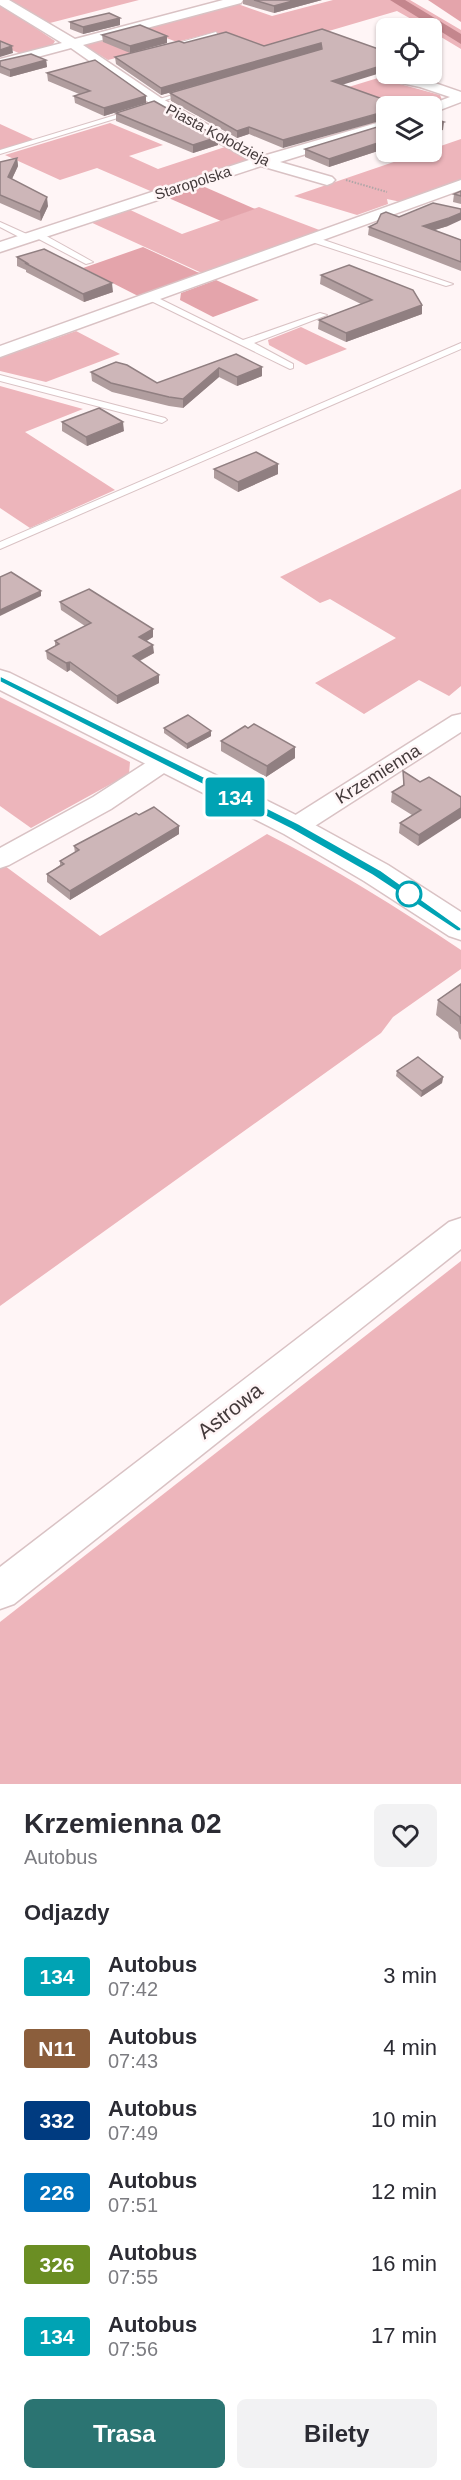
<!DOCTYPE html>
<html lang="pl">
<head>
<meta charset="utf-8">
<style>
	body { margin:0; font-family:Arial,sans-serif; background:#f2f2f3; color:#2b2b33; height:100vh; display:flex; flex-direction:column; font-size:22px; white-space:nowrap }
	* { box-sizing:border-box; margin:0 }
	p { font-size:20px; color:#7c7c81 }
	.icon { flex:none; width:33px; height:33px; fill:none; stroke:currentColor; stroke-width:2; stroke-linecap:round; stroke-linejoin:round }
	.map { position:relative; height:1784px; overflow:hidden }
	.panel { display:flex; flex-direction:column; background:#fff; flex:1 }
	.panel>* { flex:none }
	.badge { padding:0 12px; border-radius:4px; font-size:21px; line-height:39px }
	.tools { position:absolute; left:376px; top:18px; display:grid; gap:12px }
	.tools a { display:grid; place-items:center; width:66px; height:66px; border-radius:9px; background:#fff; box-shadow:0 2px 4px #0004; font-size:30px }
	.map>.badge { position:absolute; translate:-50% -50%; box-shadow:0 0 0 3px #fff }
	h2 { padding:0 24px; font-size:22px; line-height:54px }
	.round { display:grid; place-items:center; flex:none; width:63px; height:63px; border-radius:9px; background:#f2f2f3 }
	.summary { display:flex; align-items:center; justify-content:space-between; height:102px; padding:0 24px }
	h1 { font-size:28px; font-weight:700; line-height:45px }
	.cta { display:flex; gap:12px; margin-top:auto; padding:12px 24px }
	.cta a { flex:1; height:69px; border-radius:9px; background:#2b7472; color:#fff; font-size:24px; font-weight:700; line-height:69px; text-align:center }
	.cta a+a { background:#f2f2f3; color:#2b2b33 }
	ul { padding:0; list-style:none }
	li { display:flex; align-items:center; gap:18px; height:72px; padding:0 24px }
	li div { flex:1 }
	li b { display:block; font-size:22px }
	li em { font-style:normal }
	li .badge { min-width:66px; font-weight:700; text-align:center }
	.map>svg:first-child { display:block }
</style>
</head>
<body>
<div class="map">
<svg width="461" height="1784" viewBox="0 0 461 1784">
	<rect width="100%" height="100%" fill="#fff5f6"/>
	<g fill="#edb5bb">
		<polygon points="3,0 139,0 46,24"/>
		<polygon points="333,0 410,0 461,30 461,49 441,37 432,40 432,28 407,28 420,24 397,11 264,50 215,32 177,42 140,28 235,3 272,16"/>
		<polygon points="0,3 39,26 34,27 55,41 52,46 21,54 0,45"/>
		<polygon points="109,36 146,50 108,60 85,46 90,41"/>
		<path d="M378 78 440 95 442 100C400 113 381 104 342 89Z"/>
		<polygon points="110,123 163,145 129,156 158,169 225,147 247,159 244,163 155,193 97,168 60,180 5,155"/>
		<polygon points="0,124 35,140 0,150"/>
		<polygon points="461,139 461,181 401,202 387,199 388,204 357,215 294,196 423,152 432,152 432,149"/>
		<polygon points="259,207 322,231 204,274 88,221 126,208 182,234"/>
		<polygon points="301,327 347,349 306,365 269,345 268,340"/>
		<polygon points="76,331 120,354 46,382 0,371 0,358"/>
		<polygon points="0,386 83,409 25,432 115,490 30,528 0,508"/>
		<polygon points="461,489 461,686 449,696 419,680 364,714 315,683 396,638 330,599 320,603 280,577"/>
		<polygon points="0,697 130,762 129,774 31,828 0,806"/>
		<path d="M267 834C334 868 398 908 461 950V969L393 1017 381 1033 0 1306V868L5 866 100 936Z"/>
		<polygon points="461,1261 461,1784 0,1784 0,1622"/>
	</g>
	<g fill="#e4a4ab">
		<polygon points="428,0 461,0 461,22"/>
		<polygon points="198,184 255,209 221,221 164,196"/>
		<polygon points="143,247 197,272 204,274 140,297 83,268"/>
		<polygon points="216,280 259,300 213,317 180,300 181,293"/>
	</g>
	<g fill="none" stroke-linecap="round" stroke-linejoin="round">
		<polygon fill="#c4868d" fill-rule="evenodd" points="390,0 405,0 461,34 461,44"/>
		<g stroke="#d9c2c4" stroke-width="2">
			<g id="lane">
				<polygon points="216,32 218,35 167,49 164,47"/>
				<polygon points="186,91 191,92 156,103 153,101"/>
				<polygon points="132,110 134,111 134,113 0,154 0,150"/>
				<polygon points="0,222 31,236 32,238 25,240 0,227"/>
				<polygon points="35,233 41,233 93,262 86,264 35,237"/>
				<polygon points="309,237 315,237 453,284 446,286 309,241"/>
				<polygon points="150,294 243,340 320,313 327,315 254,343 293,364 293,368 290,369 147,299 146,297"/>
				<polygon points="461,343 461,349 0,549 0,542"/>
				<polygon points="0,375 165,418 167,420 162,423 0,381"/>
			</g>
		</g>
		<g stroke="#d9c2c4" stroke-width="3">
			<g id="street">
				<polygon points="0,0 9,0 75,39 223,0 243,0 241,3 83,45 161,98 263,156 387,120 387,129 280,162 332,177 335,180 332,183 327,185 261,166 0,252 0,242 249,160 151,104 71,48 0,67 0,59 62,43 0,5"/>
				<polygon points="387,72 429,81 461,92 461,102 432,113 432,106 427,106 450,97 420,87 382,79 380,76"/>
				<polygon points="461,180 461,190 0,357 0,346"/>
				<polygon points="461,714 461,732 304,833 295,835 286,833 282,827 286,821 452,716"/>
				<polygon points="164,754 173,757 176,762 173,767 111,809 9,865 0,868 0,848 93,797 155,757"/>
				<polygon points="461,1218 461,1249 14,1604 0,1609 0,1567 449,1222"/>
			</g>
		</g>
		<g stroke="#d9c2c4" stroke-width="3">
			<polygon id="secondary" points="0,670 10,673 306,820 388,865 461,912 461,940 449,936 364,881 284,834 0,690"/>
		</g>
		<polyline stroke="#b0a6a7" stroke-width="2" stroke-dasharray="1.5 1.5" stroke-linecap="butt" points="346,180 387,192"/>
		<use href="#lane" fill="#fff" fill-rule="evenodd"/>
		<use href="#street" fill="#fff" fill-rule="evenodd"/>
		<use href="#secondary" fill="#fff" fill-rule="evenodd"/>
	</g>
	<g fill="#b09d9e">
		<polygon points="243,0 322,0 274,13 243,4"/>
		<polygon points="70,22 120,25 83,34 70,29"/>
		<polygon points="322,29 342,85 283,148 249,134 237,138 171,101 170,93 253,69 161,95 116,64 115,57 184,43 264,46"/>
		<polygon points="102,35 167,36 167,43 130,53 103,42"/>
		<polygon points="46,60 47,67 10,77 0,73 0,61"/>
		<polygon points="47,73 146,103 104,116 75,103 74,96 79,94 48,81"/>
		<polygon points="116,113 218,137 218,145 193,153 116,121"/>
		<polygon points="387,124 387,148 329,167 305,157 305,149"/>
		<polygon points="17,158 18,166 12,179 48,206 41,221 0,203 0,162"/>
		<polygon points="461,191 461,204 453,202 454,194"/>
		<polygon points="399,217 448,226 434,230 461,240 461,271 368,235 369,227"/>
		<polygon points="17,257 113,292 84,302 26,272 26,270 17,266"/>
		<polygon points="321,275 422,305 422,314 346,342 318,329 319,320 361,304 320,284"/>
		<polygon points="236,354 262,367 262,376 237,386 219,377 183,408 169,406 112,392 92,381 91,372 157,383"/>
		<polygon points="62,422 124,431 87,446 62,431"/>
		<polygon points="214,469 278,474 238,492 214,478"/>
		<polygon points="60,602 153,637 146,641 154,653 140,661 159,683 117,704 70,670 67,672 47,659 46,651 55,646 55,641 85,626 61,610"/>
		<polygon points="164,728 211,736 187,749 164,733"/>
		<polygon points="221,741 295,758 266,777 221,751"/>
		<polygon points="403,771 420,782 429,777 418,846 399,833 400,823 412,815 391,802 392,792 403,785"/>
		<polygon points="139,815 179,826 179,834 70,900 47,882 47,874 60,865 60,861 75,853 74,846"/>
		<polygon points="461,984 461,1040 459,1038 458,1032 436,1015 438,1000"/>
		<polygon points="397,1071 443,1077 442,1083 421,1097 396,1076"/>
	</g>
	<g fill="#907f81">
		<polygon points="296,0 322,0 274,13 274,6"/>
		<polygon points="120,18 120,25 83,34 83,27"/>
		<polygon points="167,36 167,43 130,53 130,46"/>
		<polygon points="321,43 321,50 161,95 161,88"/>
		<polygon points="12,46 13,53 0,57 0,50"/>
		<polygon points="46,60 47,67 10,77 10,70"/>
		<polygon points="387,64 387,71 332,88 332,81"/>
		<polygon points="146,96 146,103 104,116 104,108"/>
		<polygon points="387,111 387,119 283,148 283,140"/>
		<polygon points="444,122 443,130 432,133 432,126"/>
		<polygon points="249,127 249,134 237,138 237,131"/>
		<polygon points="218,137 218,145 193,153 193,145"/>
		<polygon points="387,140 387,148 329,167 329,159"/>
		<polygon points="17,158 18,166 9,185 8,177"/>
		<polygon points="47,197 48,206 41,221 40,212"/>
		<polygon points="461,213 461,220 448,226 422,234 423,226"/>
		<polygon points="112,283 113,292 84,302 83,294"/>
		<polygon points="422,305 422,314 346,342 346,333"/>
		<polygon points="262,367 262,376 237,386 237,377"/>
		<polygon points="219,368 219,377 183,408 183,399"/>
		<polygon points="123,422 124,431 87,446 86,437"/>
		<polygon points="278,464 278,474 238,492 238,482"/>
		<polygon points="41,591 41,596 0,616 0,610"/>
		<polygon points="153,629 153,637 140,645 139,637"/>
		<polygon points="153,645 154,653 133,664 133,656"/>
		<polygon points="70,662 70,670 67,672 66,663"/>
		<polygon points="159,675 159,683 117,704 117,696"/>
		<polygon points="211,731 211,736 187,749 187,744"/>
		<polygon points="295,747 295,758 266,777 267,766"/>
		<polygon points="461,808 461,818 418,846 419,835"/>
		<polygon points="179,826 179,834 70,900 70,891"/>
		<polygon points="443,1077 442,1083 421,1097 422,1091"/>
	</g>
	<g fill="#cdb6b8" stroke="#907f81" stroke-width="1.5">
		<polygon points="254,0 296,0 274,6"/>
		<polygon points="109,13 120,18 83,27 70,22"/>
		<polygon points="140,25 167,36 130,46 102,35"/>
		<polygon points="322,29 387,52 387,64 332,81 402,106 387,106 387,111 283,140 249,127 237,131 170,93 322,49 321,43 161,88 115,57 179,41 184,43 226,32 264,46"/>
		<polygon points="0,41 12,46 0,50"/>
		<polygon points="31,54 46,60 10,70 0,66 0,61"/>
		<polygon points="95,60 146,96 104,108 74,96 90,91 47,73"/>
		<polygon points="154,101 218,137 193,145 116,113"/>
		<polygon points="432,118 444,122 432,126"/>
		<polygon points="387,124 387,140 329,159 305,149"/>
		<polygon points="17,158 8,177 47,197 40,212 0,195 0,162"/>
		<polygon points="461,191 461,196 454,194"/>
		<polygon points="433,203 461,209 461,213 449,218 423,226 461,240 461,262 369,227 377,223 381,214 386,212 399,217"/>
		<polygon points="44,249 112,283 83,294 25,263 27,263 17,257"/>
		<polygon points="349,265 413,290 422,305 346,333 319,320 372,300 321,275"/>
		<polygon points="236,354 262,367 237,377 219,368 183,399 169,397 111,383 91,372 116,362 127,365 157,383"/>
		<polygon points="99,408 123,422 86,437 62,422"/>
		<polygon points="256,452 278,464 238,482 214,469"/>
		<polygon points="11,572 41,591 0,610 0,577"/>
		<polygon points="89,589 153,629 139,637 153,645 133,656 159,675 117,696 70,662 66,663 46,651 59,644 55,641 91,623 60,602"/>
		<polygon points="188,715 211,731 187,744 164,728"/>
		<polygon points="254,724 295,747 267,766 221,741 245,726 248,728"/>
		<polygon points="403,771 420,782 429,777 461,797 461,808 419,835 400,823 421,810 392,792 404,785"/>
		<polygon points="154,807 179,826 70,891 47,874 64,864 60,861 79,850 74,846 136,813 139,815"/>
		<polygon points="461,984 461,1024 460,1017 438,1000"/>
		<polygon points="418,1057 443,1077 422,1091 397,1071"/>
	</g>
	<polygon fill="#00a3b4" stroke="#fff" stroke-width="1.5" points="0,676 299,824 380,870 461,928 461,931 457,931 372,875 291,829 0,682"/>
	<circle fill="#fff" stroke="#00a3b4" stroke-width="3" cx="409" cy="894" r="12"/>
	<g text-anchor="middle" stroke-width="5" stroke-linejoin="round" paint-order="stroke">
		<g font-size="15" fill="#443a3b" stroke="#fff5f6">
			<text transform="translate(218 135) rotate(28)" y="5">Piasta Kołodzieja</text>
			<text transform="translate(193 183) rotate(-18)" y="5">Staropolska</text>
		</g>
		<g font-size="18" fill="#443a3b" stroke="#fff5f6">
			<text transform="translate(378 774) rotate(-32)" y="6">Krzemienna</text>
		</g>
		<g font-size="21" fill="#443a3b" stroke="#fff5f6">
			<text transform="translate(230 1411) rotate(-38)" y="7">Astrowa</text>
		</g>
	</g>
</svg>
<div class="tools">
<a><svg class="icon" aria-label="locate" viewBox="0 0 24 24"><circle cx="12" cy="12" r="6"/><path d="M12 2v4M12 18v4M2 12h4M18 12h4"/></svg></a>
<a><svg class="icon" aria-label="layers" viewBox="0 0 24 24"><path d="M12 4l9 5-9 5-9-5zM3 14l9 5 9-5"/></svg></a>
</div>
<b class="badge" style="left:235px;top:797px;background:#00a3b4;color:#fff">134</b>
</div>
<section class="panel">
<div class="summary"><div><h1>Krzemienna 02</h1><p>Autobus</p></div><a class="round"><svg class="icon" aria-label="heart" viewBox="0 0 24 24"><path d="M12 20l-8-8c-3-5 5-10 8-4 3-6 11-1 8 4z"/></svg></a></div>
<h2>Odjazdy</h2>
<ul>
<li><span class="badge" style="background:#00a3b4;color:#fff">134</span><div><b>Autobus</b><p>07:42</p></div><em>3 min</em></li>
<li><span class="badge" style="background:#8b5e3c;color:#fff">N11</span><div><b>Autobus</b><p>07:43</p></div><em>4 min</em></li>
<li><span class="badge" style="background:#003b80;color:#fff">332</span><div><b>Autobus</b><p>07:49</p></div><em>10 min</em></li>
<li><span class="badge" style="background:#0072bc;color:#fff">226</span><div><b>Autobus</b><p>07:51</p></div><em>12 min</em></li>
<li><span class="badge" style="background:#6b8e23;color:#fff">326</span><div><b>Autobus</b><p>07:55</p></div><em>16 min</em></li>
<li><span class="badge" style="background:#00a3b4;color:#fff">134</span><div><b>Autobus</b><p>07:56</p></div><em>17 min</em></li>
</ul>
<div class="cta"><a>Trasa</a><a>Bilety</a></div>
</section>
</body>
</html>
